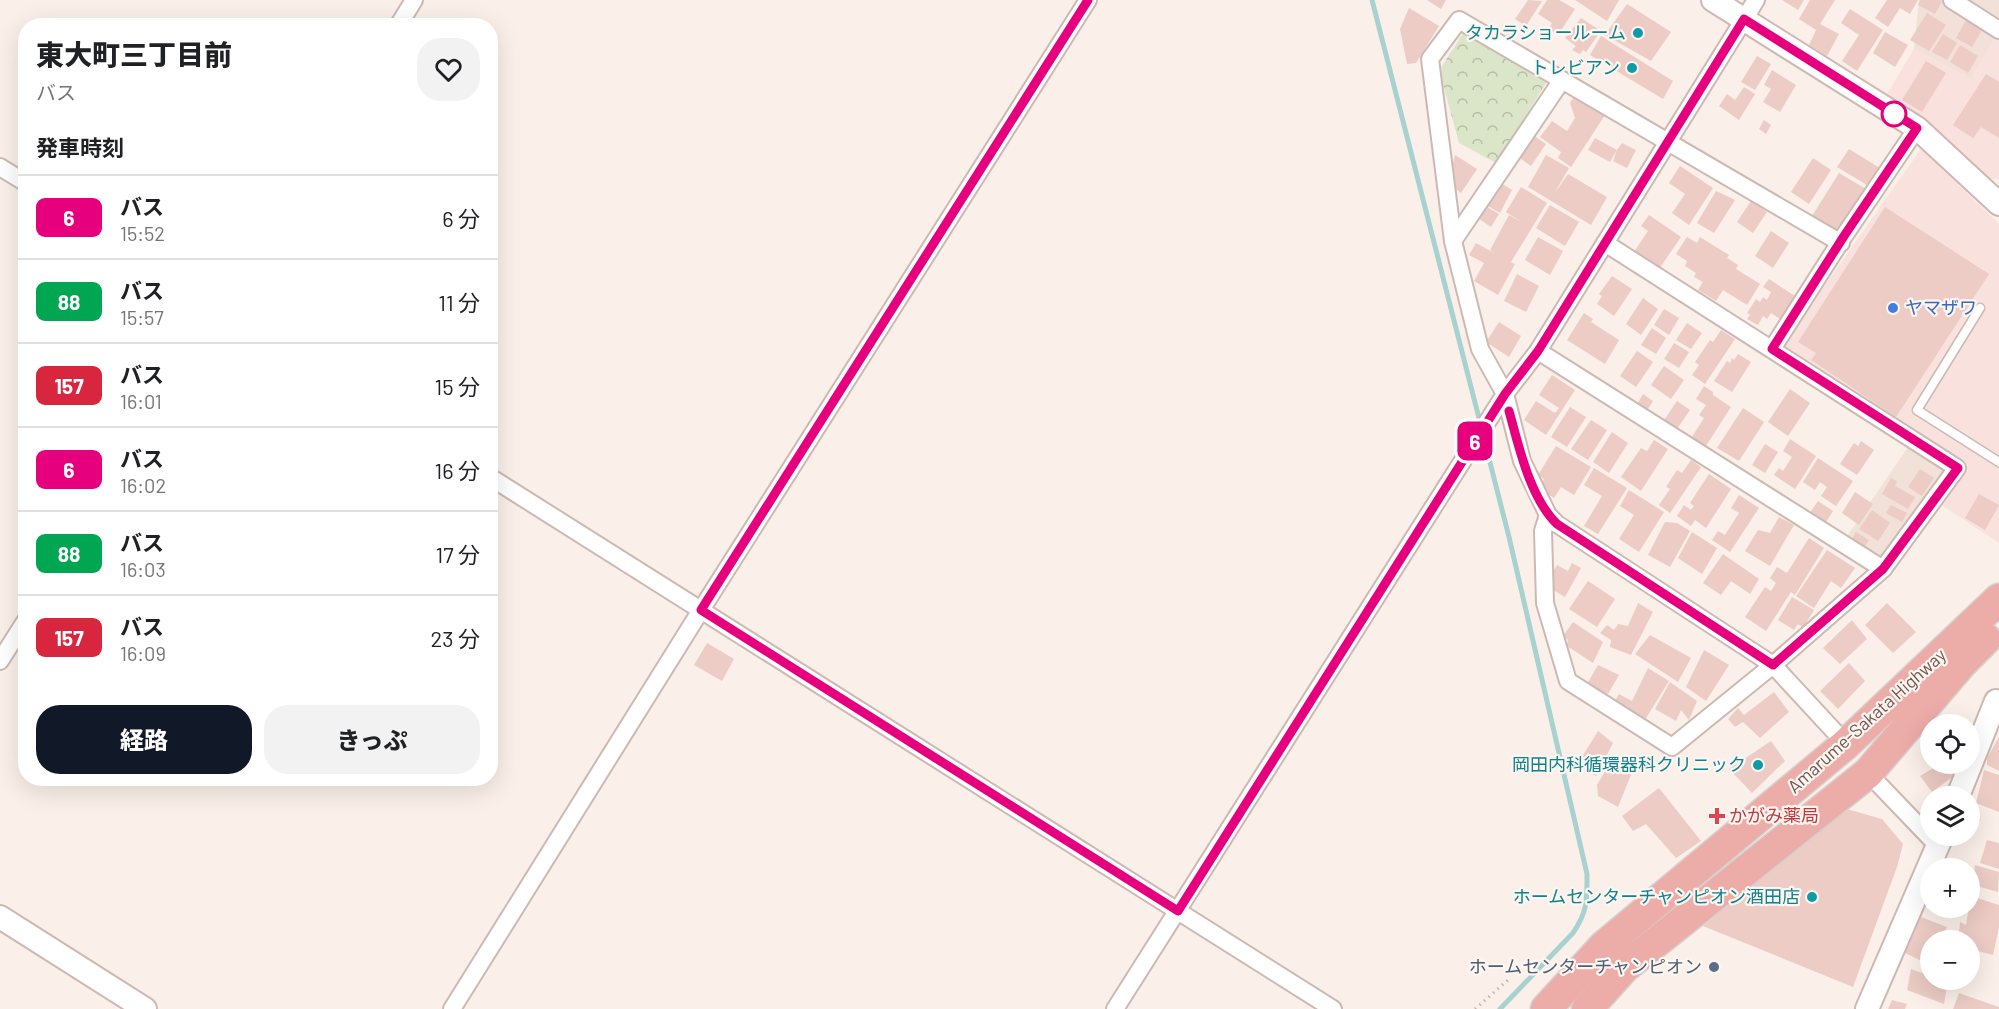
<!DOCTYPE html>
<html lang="ja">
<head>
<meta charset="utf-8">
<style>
	body { margin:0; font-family:Barlow,"Noto Sans JP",sans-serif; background:#f2f2f2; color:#202124; height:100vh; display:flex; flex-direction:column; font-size:22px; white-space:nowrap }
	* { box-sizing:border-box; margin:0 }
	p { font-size:20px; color:#757577 }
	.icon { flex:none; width:33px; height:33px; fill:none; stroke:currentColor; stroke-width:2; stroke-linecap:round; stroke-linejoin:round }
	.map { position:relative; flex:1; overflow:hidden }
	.sheet { position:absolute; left:18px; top:18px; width:480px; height:768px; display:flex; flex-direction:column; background:#fff; border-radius:24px; box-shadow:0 6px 24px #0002 }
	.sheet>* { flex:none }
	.badge { padding:0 12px; border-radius:9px; font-size:21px; line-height:39px }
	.fabs { position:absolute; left:1920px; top:714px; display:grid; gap:12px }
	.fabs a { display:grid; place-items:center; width:60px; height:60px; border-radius:50%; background:#fff; box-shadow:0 6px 24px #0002; font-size:30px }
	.map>.badge { position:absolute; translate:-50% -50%; box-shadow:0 0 0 3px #fff }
	h2 { padding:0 18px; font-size:22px; line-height:54px }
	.round { display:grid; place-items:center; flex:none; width:63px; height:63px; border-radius:24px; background:#f2f2f2 }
	.summary { display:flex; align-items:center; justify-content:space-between; height:102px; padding:0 18px }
	h1 { font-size:28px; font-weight:800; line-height:45px }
	.cta { display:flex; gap:12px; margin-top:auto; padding:12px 18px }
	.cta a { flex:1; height:69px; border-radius:24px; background:#111827; color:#fff; font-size:24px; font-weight:800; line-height:69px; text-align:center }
	.cta a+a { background:#f2f2f2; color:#202124 }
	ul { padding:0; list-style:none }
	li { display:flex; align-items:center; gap:18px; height:84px; padding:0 18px; border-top:2px solid #e0e0e0 }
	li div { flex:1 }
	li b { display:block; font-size:22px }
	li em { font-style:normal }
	li .badge { min-width:66px; font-weight:700; text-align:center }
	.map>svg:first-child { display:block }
</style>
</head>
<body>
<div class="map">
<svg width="1999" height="1009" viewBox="0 0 1999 1009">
	<defs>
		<pattern id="forest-crowns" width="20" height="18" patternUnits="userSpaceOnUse" patternTransform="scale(1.5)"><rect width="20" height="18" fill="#dbe6c9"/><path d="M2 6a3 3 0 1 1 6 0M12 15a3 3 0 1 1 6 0" fill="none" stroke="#b6bda6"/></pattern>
	</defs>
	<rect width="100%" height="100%" fill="#faf0e9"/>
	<g fill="#f1e1d8">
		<polygon points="1919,0 1942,0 1997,35 1971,79 1914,49"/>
		<polygon points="1971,0 1999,0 1999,18"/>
		<polygon points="1908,447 1949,471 1880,561 1846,538"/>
	</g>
	<g fill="#f9e1de">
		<polygon points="1997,35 1999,37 1999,177 1998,179 1981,178 1887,94 1914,49 1971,79"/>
		<polygon points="1921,149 1999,224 1999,543 1940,504 1966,469 1782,347"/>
	</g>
	<polygon fill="url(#forest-crowns)" points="1465,30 1553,72 1496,163 1459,143 1441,77 1442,66"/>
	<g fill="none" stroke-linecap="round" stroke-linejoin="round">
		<g stroke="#a7d2d0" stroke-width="5">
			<polyline points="1372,0 1481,426"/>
			<path d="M1483 435 1509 537 1587 874C1587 899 1588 911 1573 933L1500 1009"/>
		</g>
	</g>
	<g fill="#ecccc4">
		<polygon points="1427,0 1446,0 1441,9"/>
		<polygon points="1528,0 1542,1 1526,26 1515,19"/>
		<polygon points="1547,0 1559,0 1575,9 1558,35 1549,29 1552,23 1538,14"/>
		<polygon points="1575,0 1619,0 1607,21"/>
		<polygon points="1782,0 1804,0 1798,10"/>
		<polygon points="1810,0 1835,0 1820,24 1839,34 1827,56 1809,45 1816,30 1799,19"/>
		<polygon points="1887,0 1918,0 1910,14 1900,8 1888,27 1875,18"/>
		<polygon points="1920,0 1939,0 1942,1 1935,14 1918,5"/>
		<polygon points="1627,4 1671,32 1651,61 1605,35"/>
		<polygon points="1409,8 1439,26 1416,63 1407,64 1400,29"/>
		<polygon points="1850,9 1883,30 1857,71 1842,61 1859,35 1841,23"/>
		<polygon points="1927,13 1946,25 1929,51 1910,40"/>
		<polygon points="1581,18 1601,31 1586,52 1583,50 1580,54 1572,50 1576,46 1565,38"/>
		<polygon points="1966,20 1982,30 1972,47 1956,38"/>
		<polygon points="1885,32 1908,45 1895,67 1873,53"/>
		<polygon points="1943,34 1957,43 1947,60 1932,52"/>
		<polygon points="1601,36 1673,81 1663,99 1590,55"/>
		<polygon points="1960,45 1978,56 1968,73 1950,62"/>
		<polygon points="1757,56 1771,64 1755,90 1741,82"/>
		<polygon points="1926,61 1946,73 1922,112 1902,100"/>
		<polygon points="1772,70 1796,85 1780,112 1763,102 1771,89 1764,85"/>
		<polygon points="1986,74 1999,82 1999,138 1981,127 1973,138 1953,125"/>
		<polygon points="1744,87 1755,94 1739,120 1719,106 1727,94 1735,100"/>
		<polygon points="1578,90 1609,109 1571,167 1558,158 1561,152 1540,137 1552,121 1567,131 1575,118 1570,103"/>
		<polygon points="1764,120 1771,125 1766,134 1759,129"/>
		<polygon points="1533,135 1546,144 1531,166 1518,157"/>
		<polygon points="1595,138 1617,150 1610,162 1588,150"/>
		<polygon points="1622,143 1636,150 1627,168 1613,161 1617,150"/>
		<polygon points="1849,149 1883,170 1872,188 1837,167"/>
		<polygon points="1455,155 1477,169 1461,193 1448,183"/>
		<polygon points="1546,155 1569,168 1554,194 1568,174 1607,197 1591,225 1528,187"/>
		<polygon points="1813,158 1831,170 1809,204 1791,192"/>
		<polygon points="1680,166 1713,188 1689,225 1672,213 1685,194 1669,183"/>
		<polygon points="1839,173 1871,192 1844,236 1812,216"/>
		<polygon points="1499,182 1512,190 1500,213 1486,205"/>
		<polygon points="1521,187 1547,203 1511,262 1515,264 1498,295 1474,281 1484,263 1469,255 1476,243 1496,254 1490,250 1509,215 1523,223 1506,212"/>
		<polygon points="1716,191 1735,200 1714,233 1697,223"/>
		<polygon points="1751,201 1767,212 1753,233 1737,222"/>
		<polygon points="1550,205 1579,222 1565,246 1536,228"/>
		<polygon points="1487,207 1499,214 1491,227 1479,219"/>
		<polygon points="1885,207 1989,274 1896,417 1811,360 1816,353 1798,342"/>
		<polygon points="1649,215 1681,237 1659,269 1634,252 1648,231 1641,226"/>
		<polygon points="1771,231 1789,243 1773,268 1755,256"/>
		<polygon points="1538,237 1563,251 1550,275 1525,260"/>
		<polygon points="1687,237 1697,243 1700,237 1729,255 1727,258 1738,265 1736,269 1760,284 1747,305 1723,290 1716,301 1698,290 1703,282 1694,277 1696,273 1685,266 1687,261 1676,254"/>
		<polygon points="1517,274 1539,286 1526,312 1504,301"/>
		<polygon points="1612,276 1632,289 1614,316 1597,304 1602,296 1599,294"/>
		<polygon points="1769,279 1804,302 1783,321 1771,313 1767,319 1763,316 1758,325 1747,319 1750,315 1747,313 1756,299 1760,302 1763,297 1767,300 1771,292 1763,287"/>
		<polygon points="1643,298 1658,309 1641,335 1626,324"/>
		<polygon points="1664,309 1679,318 1669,335 1654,325"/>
		<polygon points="1584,313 1593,319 1591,322 1619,340 1605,364 1567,340"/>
		<polygon points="1499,322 1521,336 1509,357 1486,342"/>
		<polygon points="1687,323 1702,333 1691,349 1676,340"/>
		<polygon points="1652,328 1666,338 1656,354 1641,345"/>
		<polygon points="1721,330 1735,339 1705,384 1692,375 1699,365 1695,362 1710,340 1713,342"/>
		<polygon points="1674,343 1689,352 1679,368 1664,359"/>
		<polygon points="1637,351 1653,362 1636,387 1620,376"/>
		<polygon points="1738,354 1751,362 1732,392 1714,381 1727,361 1730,363 1732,358 1734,360"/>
		<polygon points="1664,366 1684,380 1671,399 1651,385"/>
		<polygon points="1552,375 1575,390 1546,435 1524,420 1536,401 1555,413 1559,408 1539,395"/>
		<polygon points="1704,386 1713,392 1713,395 1731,407 1704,449 1690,440 1704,418 1699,415 1706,405 1696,399"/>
		<polygon points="1790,389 1810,403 1788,436 1768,422"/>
		<polygon points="1643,394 1653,401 1646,412 1636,406"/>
		<polygon points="1677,401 1690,410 1677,429 1664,420"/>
		<polygon points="1570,407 1586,417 1567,447 1551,437"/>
		<polygon points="1743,408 1764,422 1739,461 1717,448"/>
		<polygon points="1591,420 1607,430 1588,460 1571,449"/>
		<polygon points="1612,432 1628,443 1609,473 1593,462"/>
		<polygon points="1790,439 1816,456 1795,489 1774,475 1779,468 1783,471 1792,457 1783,451"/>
		<polygon points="1654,440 1668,449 1641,491 1621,477 1641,448 1647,451"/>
		<polygon points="1861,441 1874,450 1857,475 1840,464 1854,443 1858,446"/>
		<polygon points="1765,444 1778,452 1765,473 1752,465"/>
		<polygon points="1556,446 1591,467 1574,495 1561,487 1554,498 1539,488 1544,479 1538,475"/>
		<polygon points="1818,458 1853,481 1836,506 1821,496 1827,487 1820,482 1815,490 1803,482"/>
		<polygon points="1691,460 1701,467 1670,513 1659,505 1670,489 1666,487 1677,470 1682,473"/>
		<polygon points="1594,468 1627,488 1598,534 1584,526 1602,496 1584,485"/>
		<polygon points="1920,469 1934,478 1922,496 1908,487"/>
		<polygon points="1709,474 1731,489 1706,528 1695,520 1691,526 1677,516 1684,505 1691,510 1694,506 1690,503"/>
		<polygon points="1891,478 1897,481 1895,486 1915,497 1908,509 1882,494"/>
		<polygon points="1629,490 1664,512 1639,552 1619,539 1634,515 1620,506"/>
		<polygon points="1855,492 1873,504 1859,525 1842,513"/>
		<polygon points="1979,494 1999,505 1985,530 1965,518"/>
		<polygon points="1739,495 1759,508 1730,552 1712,540 1718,531 1725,535 1739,513 1731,508"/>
		<polygon points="1818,501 1833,511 1824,525 1809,514"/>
		<polygon points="1891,505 1907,513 1902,522 1886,513"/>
		<polygon points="1872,510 1890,523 1878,541 1859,529"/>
		<polygon points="1779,517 1794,525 1770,566 1745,551 1758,530 1770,533"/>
		<polygon points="1665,522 1677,523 1690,531 1670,567 1648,555"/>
		<polygon points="1692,532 1717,548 1702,574 1678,558"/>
		<polygon points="1856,532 1869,540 1864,548 1851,540"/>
		<polygon points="1809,538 1824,548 1795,595 1791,592 1766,631 1745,617 1765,587 1771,591 1776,583 1770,578 1777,567 1787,573"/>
		<polygon points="1827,550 1855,568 1841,588 1831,581 1814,608 1796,596"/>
		<polygon points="1723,554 1759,579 1750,594 1731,581 1721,595 1703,583"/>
		<polygon points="1572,563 1581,568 1565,597 1545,585 1557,565 1568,571"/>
		<polygon points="1588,581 1615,599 1597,627 1569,609"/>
		<polygon points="1792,597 1814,610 1803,628 1798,624 1794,630 1778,620"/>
		<polygon points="1638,603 1653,612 1631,655 1610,647 1611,640 1600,633 1607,625 1614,630 1618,624 1628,626"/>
		<polygon points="1887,603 1916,632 1893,653 1865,625"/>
		<polygon points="1852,620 1867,639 1840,664 1823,648"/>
		<polygon points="1573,622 1603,642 1593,663 1567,646 1568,640 1563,636"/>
		<polygon points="1650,635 1691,658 1678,682 1635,654"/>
		<polygon points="707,643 734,659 722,681 694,665"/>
		<polygon points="1704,650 1729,665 1706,701 1686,687"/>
		<polygon points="1849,663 1865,681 1838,709 1820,691"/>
		<polygon points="1598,665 1619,675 1608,694 1601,691 1599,695 1586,686"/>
		<polygon points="1648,668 1669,681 1643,723 1613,704 1619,694 1632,701"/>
		<polygon points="1670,682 1697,701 1689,720 1681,710 1676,721 1655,709"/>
		<polygon points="1774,692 1789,712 1760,738 1743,722 1735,727 1728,719 1738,708 1744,715"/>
		<polygon points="1598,731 1613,743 1596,776 1577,765"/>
		<polygon points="1999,737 1999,771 1987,765 1987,758"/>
		<polygon points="1771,741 1785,761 1752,793 1729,769"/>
		<polygon points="1613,758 1633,770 1618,807 1598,796 1597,785"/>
		<polygon points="1940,764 1946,764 1955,775 1932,792 1920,776"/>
		<polygon points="1984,770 1999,775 1999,812 1976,803"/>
		<polygon points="1659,788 1701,841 1676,858 1646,824 1633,831 1622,816"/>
		<polygon points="1843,808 1882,819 1903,844 1897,867 1853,987 1703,926"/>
		<polygon points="1970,816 1981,819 1973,834 1970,833"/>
		<polygon points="1987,840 1999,843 1999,869 1980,863"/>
		<polygon points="1975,865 1999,872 1998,892 1973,885"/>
		<polygon points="1971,896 1999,905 1999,927 1993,955 1970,949 1970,940 1958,940 1960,922 1966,925"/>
		<polygon points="1921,917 1947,927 1942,940 1930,940 1930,965 1905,953"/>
		<polygon points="1911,969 1930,976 1930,980 1941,980 1948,982 1944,1004 1907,990"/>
		<polygon points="1959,993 1999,1007 1999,1009 1953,1009"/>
		<polygon points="1892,1000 1907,1004 1905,1009 1888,1009"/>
	</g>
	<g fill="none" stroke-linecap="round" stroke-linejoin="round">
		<g stroke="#cdb9b3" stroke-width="11">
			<polyline id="lane" points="1980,308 1917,410 1999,462"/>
		</g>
		<g stroke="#cdb9b3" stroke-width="20">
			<g id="street">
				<polyline points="1952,0 1999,30"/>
				<polyline points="398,26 414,0"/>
				<polyline points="0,167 26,183"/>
				<polyline points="1453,241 1562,80"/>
				<polyline points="1841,243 1459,20 1430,59 1453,241 1480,349 1505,394 1522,461 1548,515 1557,524 1773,665 1846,744"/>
				<polyline points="1772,349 1844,236 1917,128"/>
				<polyline points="1538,351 1883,569"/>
				<polyline points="490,477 1333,1009"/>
				<polyline points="1548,515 1543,531 1545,603 1568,681 1672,747 1773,665 1883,569 1957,468 1605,243"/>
				<polyline points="0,661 26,620"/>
				<polyline points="1868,773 1938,846"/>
				<polyline points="452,1009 701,610 1088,0"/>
				<polyline points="1115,1009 1505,394 1538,351 1756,0"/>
			</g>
		</g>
		<g stroke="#cfb8b1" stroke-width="26">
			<g id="secondary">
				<polyline points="1713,0 1917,128 1999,204"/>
				<polyline points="1958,796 1996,701"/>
				<polyline points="0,917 145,1009"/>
				<polyline points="1867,1009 1942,836"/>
			</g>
		</g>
		<g stroke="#d7cfce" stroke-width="33">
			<g id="highway">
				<polyline points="1546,1009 1604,946 1846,744 1999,599"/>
				<polyline points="1587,1009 1625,967 1868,773 1962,663 1986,639"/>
			</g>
		</g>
		<polyline stroke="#d1afa7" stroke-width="3" stroke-dasharray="1.5 4.5" stroke-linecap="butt" points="1475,1009 1508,980"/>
		<use href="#lane" stroke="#fff" stroke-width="8"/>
		<use href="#street" stroke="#fff" stroke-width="16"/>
		<use href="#secondary" stroke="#fff" stroke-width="22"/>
		<use href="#highway" stroke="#ecaca8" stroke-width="30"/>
	</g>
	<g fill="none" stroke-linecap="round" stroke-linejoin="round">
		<g stroke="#fff" stroke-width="14">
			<path id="line" d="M1088 0 701 610 1178 911 1505 394 1538 351 1744 19 1917 128 1844 236 1772 349 1958 468 1883 569 1773 665 1557 524C1530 498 1519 447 1509 411"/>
		</g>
		<use href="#line" stroke="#e6007e" stroke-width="9"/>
	</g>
	<g fill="#0f9aa8" stroke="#fdf5ef" stroke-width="2">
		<circle cx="1638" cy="33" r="6"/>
		<circle cx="1632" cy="68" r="6"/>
		<circle cx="1758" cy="765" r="6"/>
		<circle cx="1812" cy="897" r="6"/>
	</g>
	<circle fill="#fff" stroke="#e6007e" stroke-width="3" cx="1894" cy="114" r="12"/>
	<circle fill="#3f7fe0" stroke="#fdf5ef" stroke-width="2" cx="1893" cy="308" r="6"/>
	<path fill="#e0444e" stroke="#fdf5ef" stroke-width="2" d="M1714 807h6v6h6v6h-6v6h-6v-6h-6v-6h6z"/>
	<circle fill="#5c6f8a" stroke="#fdf5ef" stroke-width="2" cx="1714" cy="967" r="6"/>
	<g text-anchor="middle" stroke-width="4.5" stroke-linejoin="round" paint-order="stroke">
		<g font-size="18" fill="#0d838f" stroke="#fdf5ef" text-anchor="end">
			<text x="1626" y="39">タカラショールーム</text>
			<text x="1620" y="74">トレビアン</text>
			<text x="1746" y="771">岡田内科循環器科クリニック</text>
			<text x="1800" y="903">ホームセンターチャンピオン酒田店</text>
		</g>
		<g font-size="18" fill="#366cbe" stroke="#fdf5ef" text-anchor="start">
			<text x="1905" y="314">ヤマザワ</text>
		</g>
		<g font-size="18" fill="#715550" stroke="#fdf5ef">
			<text transform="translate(1867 721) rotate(-42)" y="6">Amarume-Sakata Highway</text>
		</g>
		<g font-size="18" fill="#be3a42" stroke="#fdf5ef" text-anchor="start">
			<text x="1729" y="822">かがみ薬局</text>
		</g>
		<g font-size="18" fill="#4e5e75" stroke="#fdf5ef" text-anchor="end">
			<text x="1702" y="973">ホームセンターチャンピオン</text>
		</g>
	</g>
</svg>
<div class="fabs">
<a><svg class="icon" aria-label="locate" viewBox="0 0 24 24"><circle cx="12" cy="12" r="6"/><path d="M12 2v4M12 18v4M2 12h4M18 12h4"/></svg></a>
<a><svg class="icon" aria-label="layers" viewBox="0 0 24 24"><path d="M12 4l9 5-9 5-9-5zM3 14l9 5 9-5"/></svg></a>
<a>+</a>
<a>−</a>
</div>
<b class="badge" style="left:1475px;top:441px;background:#e6007e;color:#fff">6</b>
<section class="sheet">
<div class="summary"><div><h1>東大町三丁目前</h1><p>バス</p></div><a class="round"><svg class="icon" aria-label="heart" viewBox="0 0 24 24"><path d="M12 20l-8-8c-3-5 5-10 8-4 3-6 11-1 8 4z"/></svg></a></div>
<h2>発車時刻</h2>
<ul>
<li><span class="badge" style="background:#e6007e;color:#fff">6</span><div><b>バス</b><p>15:52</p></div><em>6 分</em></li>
<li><span class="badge" style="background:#00a651;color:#fff">88</span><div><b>バス</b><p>15:57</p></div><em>11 分</em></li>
<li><span class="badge" style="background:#d7263d;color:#fff">157</span><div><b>バス</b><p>16:01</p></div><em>15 分</em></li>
<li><span class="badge" style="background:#e6007e;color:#fff">6</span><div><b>バス</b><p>16:02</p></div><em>16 分</em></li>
<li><span class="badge" style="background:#00a651;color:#fff">88</span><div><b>バス</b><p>16:03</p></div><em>17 分</em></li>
<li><span class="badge" style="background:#d7263d;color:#fff">157</span><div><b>バス</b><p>16:09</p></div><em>23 分</em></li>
</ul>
<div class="cta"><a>経路</a><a>きっぷ</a></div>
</section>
</div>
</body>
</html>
